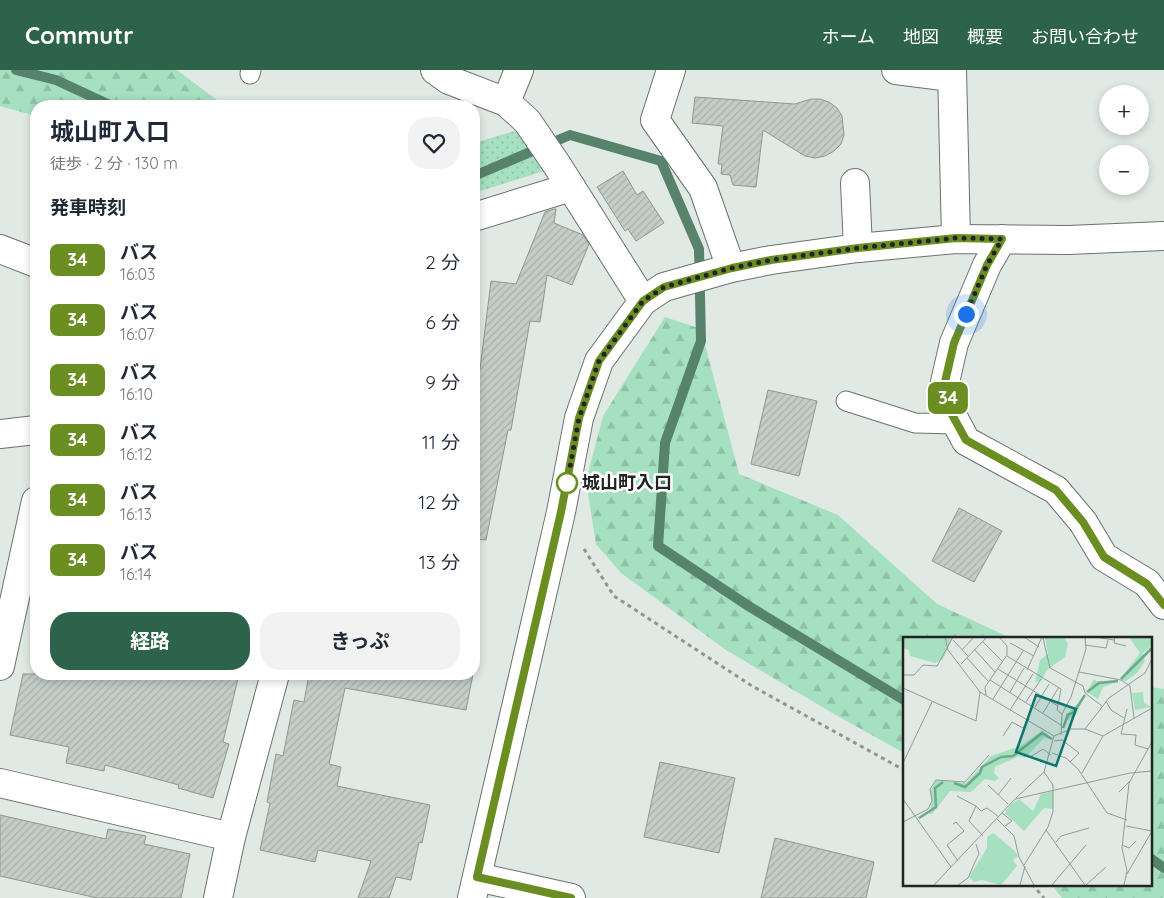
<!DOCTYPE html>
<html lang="ja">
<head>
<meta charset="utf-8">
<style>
	body { margin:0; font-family:Quicksand,"Noto Sans JP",sans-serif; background:#f2f2f3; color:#1f2937; height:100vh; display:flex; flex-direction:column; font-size:19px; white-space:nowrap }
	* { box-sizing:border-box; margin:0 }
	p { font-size:16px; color:#747a83 }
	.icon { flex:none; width:28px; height:28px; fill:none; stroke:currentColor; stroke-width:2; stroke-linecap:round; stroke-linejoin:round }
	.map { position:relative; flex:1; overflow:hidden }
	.sheet { position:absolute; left:30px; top:30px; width:450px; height:580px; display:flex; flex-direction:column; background:#fff; border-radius:20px; box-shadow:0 2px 8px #0003 }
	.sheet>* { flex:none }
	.badge { padding:0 10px; border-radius:8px; font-size:18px; line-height:32px }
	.fabs { position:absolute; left:1099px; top:15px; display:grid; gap:10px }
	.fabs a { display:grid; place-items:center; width:50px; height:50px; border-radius:50%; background:#fff; box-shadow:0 2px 8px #0003; font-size:25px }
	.you { position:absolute; width:25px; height:25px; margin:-12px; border:4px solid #fff; border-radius:50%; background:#1a73e8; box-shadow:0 0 0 8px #1a73e833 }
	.map>.badge { position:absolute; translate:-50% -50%; box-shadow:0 0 0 2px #fff }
	h2 { padding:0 20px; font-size:19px; line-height:45px }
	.round { display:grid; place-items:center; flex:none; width:52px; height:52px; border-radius:20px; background:#f2f2f3 }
	.headline { display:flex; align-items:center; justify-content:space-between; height:85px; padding:0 20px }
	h1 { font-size:24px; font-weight:700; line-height:38px }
	.primary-button { display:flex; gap:10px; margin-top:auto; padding:10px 20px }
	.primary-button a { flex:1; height:58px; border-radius:20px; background:#2d634a; color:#fff; font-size:20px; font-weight:700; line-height:58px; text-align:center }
	.primary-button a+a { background:#f2f2f3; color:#1f2937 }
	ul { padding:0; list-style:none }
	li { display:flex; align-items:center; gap:15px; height:60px; padding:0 20px }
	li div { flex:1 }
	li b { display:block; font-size:19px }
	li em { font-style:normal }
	li .badge { min-width:55px; font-weight:700; text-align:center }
	header { display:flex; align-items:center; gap:30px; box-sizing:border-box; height:70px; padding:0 25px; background:#2d634a; color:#fff }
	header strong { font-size:24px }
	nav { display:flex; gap:28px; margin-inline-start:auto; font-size:18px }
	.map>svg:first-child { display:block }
</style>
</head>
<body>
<header>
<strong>Commutr</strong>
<nav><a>ホーム</a><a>地図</a><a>概要</a><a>お問い合わせ</a></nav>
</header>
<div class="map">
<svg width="1164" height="828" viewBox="0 0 1164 828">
	<defs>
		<pattern id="green-dots" width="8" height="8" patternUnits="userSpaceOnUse" patternTransform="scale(1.25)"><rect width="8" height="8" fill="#a5e0c1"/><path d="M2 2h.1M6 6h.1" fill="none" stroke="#8ec0a6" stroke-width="1.8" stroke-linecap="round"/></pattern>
		<pattern id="forest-firs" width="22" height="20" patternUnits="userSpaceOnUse" patternTransform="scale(1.25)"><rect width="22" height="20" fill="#a5e0c1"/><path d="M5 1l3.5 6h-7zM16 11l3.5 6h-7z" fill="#8ec0a6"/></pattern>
		<pattern id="building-hatch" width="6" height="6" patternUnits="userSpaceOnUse" patternTransform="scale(1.25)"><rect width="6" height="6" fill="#c4cdc8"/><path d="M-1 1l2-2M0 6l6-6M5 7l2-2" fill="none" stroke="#a8b0ac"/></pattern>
	</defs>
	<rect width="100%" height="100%" fill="#e0e9e4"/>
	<polygon fill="url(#green-dots)" points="518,60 544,101 474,123 474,73"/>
	<g fill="url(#forest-firs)">
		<polygon points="0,0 177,0 225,36 36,36 36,46 0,36"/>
		<polygon points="665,247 701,259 739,404 838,445 937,534 1011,568 904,568 904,683 834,644 726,580 621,503 596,474 586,411 603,346"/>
		<polygon points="1150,617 1164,619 1164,828 1062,828 1051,814 1150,814"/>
	</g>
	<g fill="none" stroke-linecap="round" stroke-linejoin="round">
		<g stroke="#57826c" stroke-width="10">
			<polyline points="16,0 56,10 112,36"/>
			<polyline points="474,106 570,65 661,91 699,179 701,271 665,373 658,476 750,537 904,630"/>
			<polyline points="1150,788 1164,798"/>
		</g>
	</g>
	<g fill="url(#building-hatch)" stroke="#8e9792">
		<polygon points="695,27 795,34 811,29 820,29 829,32 837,38 842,46 844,65 841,74 834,81 825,86 815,88 805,86 763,60 756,117 733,115 730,105 721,104 722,94 718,94 723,56 692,53"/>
		<polygon points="623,101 637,125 643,121 664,153 636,171 628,159 625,161 597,117"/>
		<polygon points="554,139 556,139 554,153 583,165 589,174 572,215 547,205 540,252 530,251 511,360 508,360 486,470 474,469 474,321 478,299 480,299 491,211 516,214 545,142"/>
		<polygon points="768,320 817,331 799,406 751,394"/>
		<polygon points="959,438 1002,461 974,512 932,491"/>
		<polygon points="23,604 239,604 223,672 229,674 213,728 178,718 179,715 105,695 104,701 66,693 69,677 10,665"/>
		<polygon points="309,604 473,604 466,640 345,618 329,694 341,697 337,716 430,735 422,773 419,772 411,810 396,807 389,828 358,828 371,791 318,780 315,792 260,780 270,733 267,732 276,684 283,686 294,630 304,632"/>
		<polygon points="660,692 735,708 719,783 644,767"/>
		<polygon points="0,745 106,769 108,759 146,766 144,774 190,784 181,828 97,828 0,806"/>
		<polygon points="775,768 874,792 866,828 761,828"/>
	</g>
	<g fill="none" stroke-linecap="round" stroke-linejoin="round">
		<g stroke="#6a726d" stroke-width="21">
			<g id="lane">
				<polyline points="250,4 251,0"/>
				<polyline points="846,331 915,353 957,354"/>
			</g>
		</g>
		<g stroke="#6a726d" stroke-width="30">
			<g id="street">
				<polyline points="435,0 449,10 506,32 527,51 557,95 643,231"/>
				<polyline points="671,0 655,50 703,118 731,198"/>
				<polyline points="896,0 951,7"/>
				<polyline points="952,0 956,169"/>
				<polyline points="506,32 519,0"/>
				<polyline points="855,113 858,178"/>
				<polyline points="474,147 571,117"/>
				<polyline points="1002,169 987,195 954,273 945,312 950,341 966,371 1056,420 1083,452 1104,487 1147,513 1164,535"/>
				<polyline points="0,179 36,193"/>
				<polyline points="0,364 36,360"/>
				<polyline points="0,596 36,431"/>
				<polyline points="0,713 231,767"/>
				<polyline points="477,807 571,828"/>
				<polyline points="218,828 231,767 275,604"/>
			</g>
		</g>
		<g stroke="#6a726d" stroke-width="30">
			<polyline id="secondary" points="472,828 561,442 579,348 599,291 643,231 664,217 731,198 771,190 858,178 956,169 1068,170 1164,166"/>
		</g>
		<g stroke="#8f9592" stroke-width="3" stroke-dasharray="4 4" stroke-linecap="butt">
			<polyline points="584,479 614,526 752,616 904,700"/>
			<polyline points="1032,814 1044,828"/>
		</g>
		<use href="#lane" stroke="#fff" stroke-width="19"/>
		<use href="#street" stroke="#fff" stroke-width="28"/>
		<use href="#secondary" stroke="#fff" stroke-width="28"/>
	</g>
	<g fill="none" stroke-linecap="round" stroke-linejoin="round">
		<g stroke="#fff" stroke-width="11">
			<polyline id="line" points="571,828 477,807 561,442 579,348 599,291 643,231 664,217 732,198 771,190 858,178 956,168 1002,169 987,195 954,273 945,312 950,341 966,370 1056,420 1083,452 1104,487 1147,514 1164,535"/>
		</g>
		<use href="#line" stroke="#6b8e23" stroke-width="8"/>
		<polyline stroke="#212422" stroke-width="5" stroke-dasharray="0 9" points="567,413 579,348 599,291 643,231 664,217 732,198 771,190 858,178 956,168 1002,169 987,195 966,244"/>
	</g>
	<circle fill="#fff" stroke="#6b8e23" stroke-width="2.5" cx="567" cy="413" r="10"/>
	<g text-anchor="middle" stroke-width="5" stroke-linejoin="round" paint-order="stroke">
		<g font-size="18" font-weight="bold" fill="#212422" stroke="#fff" text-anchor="start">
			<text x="582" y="419">城山町入口</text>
		</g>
	</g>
	<g transform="translate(903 567)">
		<rect width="249" height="249" fill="#e0e9e4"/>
		<path d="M150 154V172L141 171 121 194 102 176 108 167 116 162 130 174 138 157Z" fill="#a5e0c1"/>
		<path d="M0 0H50L40 22 32 26 7 19 6 13 0 11ZM142 0H160L165 6 162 20 144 33 138 44 132 45 137 23 145 17ZM226 0H249V8L240 16 242 24 234 36 223 44 217 42 237 16ZM191 42 193 44H216L200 50 195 62 184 55ZM240 55 241 66 248 70 232 73 229 56ZM179 63 173 78 162 85 163 77ZM140 93 149 102 141 101 122 121 116 119 92 130 91 136 96 141 92 144 82 142 68 155 47 154 29 177H26L29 163 27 155 33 143 63 146 88 119 117 109ZM90 196 112 214 115 219 110 223 114 229 98 248 79 243 71 245 66 240 84 211V200Z" fill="#a5e0c1"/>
		<path fill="none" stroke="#6eaa8b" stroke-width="2.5" d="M218 42 249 11M184 55 196 46 215 44M160 91 165 78 171 75 182 58M51 146 62 150 77 136 79 130 98 120 110 119 139 96 149 102M16 181 33 170 32 151 40 145"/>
		<path fill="none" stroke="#949a96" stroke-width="1" d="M42 0 45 13 77 55 151 99 141 135 113 161M121 0 136 10M192 0 211 3M212 0 211 6 223 9M140 1 147 31 180 49 182 56 199 69M50 3 65 19M80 5 100 25M107 6 131 19M182 8 203 11 205 3M59 13 71 0M72 13 92 35M104 19 158 52 154 73 159 77 158 98M64 21 85 44M58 27 84 0M95 32 155 69M124 33 139 0M176 35 218 43 227 49 231 81M0 38H11L20 28 34 29 50 0M87 43 158 88M0 51 73 84 77 55M107 55 121 31M83 58 82 50 104 18V9L96 0M90 62 120 14M203 64 208 73 221 81M123 65 138 42M132 70 146 47M224 72 218 97 233 98 232 108 245 112M107 73 130 37M140 76 156 50M159 77 168 60 183 12 182 0M182 92 200 99M100 99 109 85 120 91 126 82M151 99 168 92H182L206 61 242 36 249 22M151 104 159 103 176 116 167 125M149 116 163 121 175 132 204 176 224 183M127 120 140 112 148 118M0 126 29 65M179 136 200 99 249 71M85 148 105 167M216 155 227 144M95 158 108 141M54 159 73 169 66 184 80 199M0 162 48 230M73 169 78 174 84 171 96 180M99 176 109 184 102 189M94 182 111 199 116 220 131 248M0 185 25 172 29 164 27 152 33 143 62 145 86 118M50 187 53 185 61 194 44 208 55 224M223 189 249 194M143 193 182 248M153 205 158 199 186 191M219 208 226 211 233 204M121 228 145 190 150 175V148L141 135M224 237 249 194M31 248 112 162 227 136 249 134M55 248 65 241 72 225 76 217 73 207M117 248 122 229M149 248 183 208M183 248 203 230M221 248 224 234 219 211 226 146 249 105"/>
		<path fill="#0f766e" fill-opacity="0.15" stroke="#0f766e" stroke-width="2.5" d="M133 58 173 72 153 129 113 115Z"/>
		<rect width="249" height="249" fill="none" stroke="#212422" stroke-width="2.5"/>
	</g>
</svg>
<div class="fabs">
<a>+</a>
<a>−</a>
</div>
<div class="you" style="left:966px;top:244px"></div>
<b class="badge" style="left:948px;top:328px;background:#6b8e23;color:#fff">34</b>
<section class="sheet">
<div class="headline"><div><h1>城山町入口</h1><p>徒歩 · 2 分 · 130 m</p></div><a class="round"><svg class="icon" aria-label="heart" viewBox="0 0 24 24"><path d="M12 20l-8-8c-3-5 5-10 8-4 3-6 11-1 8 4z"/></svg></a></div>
<h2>発車時刻</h2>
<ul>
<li><span class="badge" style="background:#6b8e23;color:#fff">34</span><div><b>バス</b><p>16:03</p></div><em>2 分</em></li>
<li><span class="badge" style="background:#6b8e23;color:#fff">34</span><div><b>バス</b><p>16:07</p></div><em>6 分</em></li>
<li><span class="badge" style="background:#6b8e23;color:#fff">34</span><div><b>バス</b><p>16:10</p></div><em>9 分</em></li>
<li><span class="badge" style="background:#6b8e23;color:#fff">34</span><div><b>バス</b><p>16:12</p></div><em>11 分</em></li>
<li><span class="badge" style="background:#6b8e23;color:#fff">34</span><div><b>バス</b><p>16:13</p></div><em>12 分</em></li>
<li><span class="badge" style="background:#6b8e23;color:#fff">34</span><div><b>バス</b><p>16:14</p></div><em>13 分</em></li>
</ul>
<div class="primary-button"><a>経路</a><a>きっぷ</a></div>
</section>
</div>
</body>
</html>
